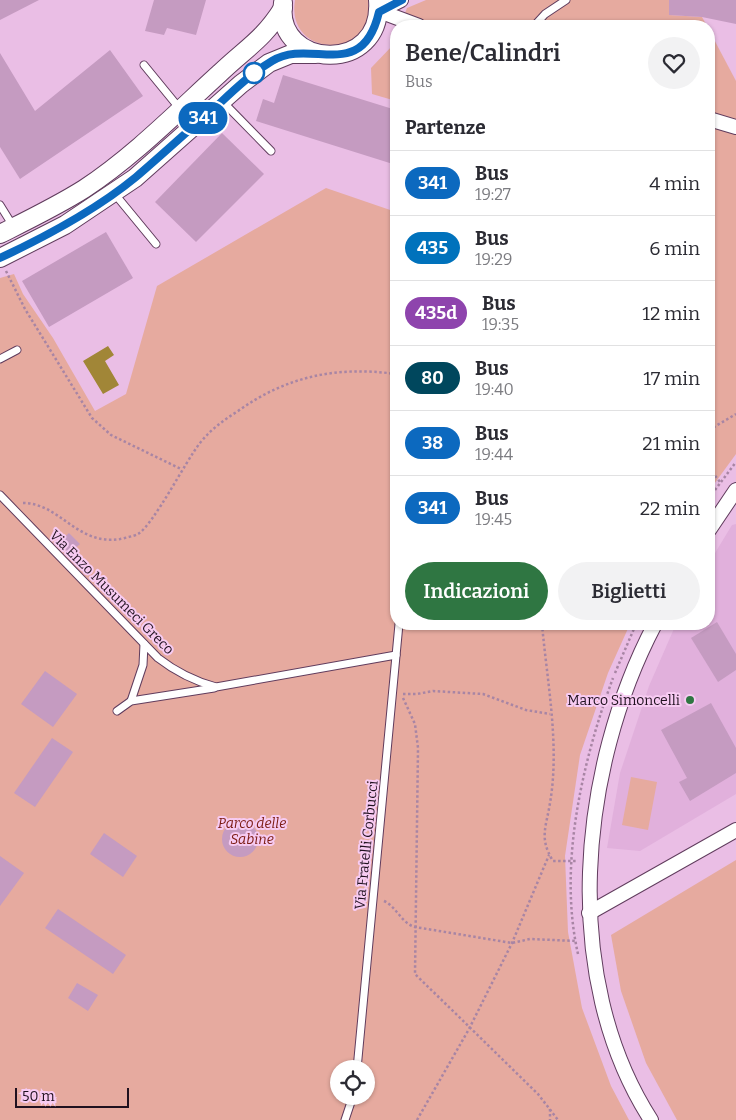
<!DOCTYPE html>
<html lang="it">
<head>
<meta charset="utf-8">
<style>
	body { margin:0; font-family:Bitter,serif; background:#f2f2f3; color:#2b2b33; height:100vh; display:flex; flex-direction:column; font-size:19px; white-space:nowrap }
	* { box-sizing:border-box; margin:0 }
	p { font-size:16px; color:#7c7c81 }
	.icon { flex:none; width:28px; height:28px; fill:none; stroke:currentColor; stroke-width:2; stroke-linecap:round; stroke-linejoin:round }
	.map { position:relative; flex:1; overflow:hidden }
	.drawer { position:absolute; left:390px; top:20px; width:325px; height:610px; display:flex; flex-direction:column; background:#fff; border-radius:20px; box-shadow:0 1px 4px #0004 }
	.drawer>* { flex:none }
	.badge { padding:0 10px; border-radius:16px; font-size:18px; line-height:32px }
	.controls { position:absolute; left:330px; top:1060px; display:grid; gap:10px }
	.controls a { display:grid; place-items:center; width:45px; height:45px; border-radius:50%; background:#fff; box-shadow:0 1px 4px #0004; font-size:25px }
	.scale { position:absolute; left:15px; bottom:12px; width:114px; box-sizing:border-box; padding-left:5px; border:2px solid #20111f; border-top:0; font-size:14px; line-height:18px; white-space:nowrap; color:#20111f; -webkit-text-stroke:4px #f7cbf2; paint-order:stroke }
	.map>.badge { position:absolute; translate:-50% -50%; box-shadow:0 0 0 2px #fff }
	h2 { padding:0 15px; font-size:19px; line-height:45px }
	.round { display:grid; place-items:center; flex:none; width:52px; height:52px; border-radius:26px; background:#f2f2f3 }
	.head { display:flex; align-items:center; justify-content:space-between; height:85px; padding:0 15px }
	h1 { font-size:24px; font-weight:600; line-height:38px }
	.button { display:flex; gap:10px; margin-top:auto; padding:10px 15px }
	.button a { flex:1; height:58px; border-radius:30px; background:#2f7642; color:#fff; font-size:20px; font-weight:600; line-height:58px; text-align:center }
	.button a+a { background:#f2f2f3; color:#2b2b33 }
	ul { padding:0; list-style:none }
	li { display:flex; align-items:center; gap:15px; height:65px; padding:0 15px; border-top:1px solid #e1e1e2 }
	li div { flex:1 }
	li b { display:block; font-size:19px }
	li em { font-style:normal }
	li .badge { min-width:55px; font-weight:700; text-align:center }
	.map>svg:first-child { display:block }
</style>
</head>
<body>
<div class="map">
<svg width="736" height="1120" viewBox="0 0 736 1120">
	<rect width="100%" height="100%" fill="#eabee5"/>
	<polygon fill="#e1b0dc" points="736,524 736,794 640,851 607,848 620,773 649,686 676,624 709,624 709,563 732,525"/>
	<g fill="#e6aa9f" fill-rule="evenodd">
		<path d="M295 0H368C379 59 285 61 295 0Z"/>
		<polygon points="426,0 669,0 669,15 702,17 707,26 400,26 407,8"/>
		<polygon points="709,30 736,81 736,454 709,491"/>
		<polygon points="396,36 396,101 372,94 371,68 393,45"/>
		<path d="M326 188 396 212V624H630L608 673 580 755 565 856 568 932 582 1008 611 1086 629 1120H0V278L14 274 23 294 53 338 95 411 126 394 157 286ZM339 1069H366V1096H339Z"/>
		<polygon points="631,777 657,782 648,830 622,825"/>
		<polygon points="736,860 736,1120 677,1120 646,1063 621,991 611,935"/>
	</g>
	<polygon fill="#a18637" points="108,346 114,355 105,361 119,385 103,394 83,361"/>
	<g fill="#c59bc1">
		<polygon points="0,0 39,0 0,20"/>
		<polygon points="154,0 206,0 196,35 167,28 164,35 145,31"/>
		<polygon points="669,0 736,0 736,24 702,17 669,15"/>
		<polygon points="110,50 143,96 20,179 0,147 0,53 35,111"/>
		<polygon points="283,75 396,110 396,165 256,121 263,99 274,103"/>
		<polygon points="222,133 264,174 196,242 155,202"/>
		<polygon points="106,232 133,278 49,327 22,281"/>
		<polygon points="69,533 80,544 69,554 58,543"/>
		<polygon points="717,622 736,654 736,670 718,682 691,638"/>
		<polygon points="45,671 77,694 53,727 21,704"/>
		<polygon points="711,703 736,748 736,773 690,801 679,782 687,778 661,730"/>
		<polygon points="52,738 73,752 35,807 14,793"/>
		<circle cx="240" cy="839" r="18"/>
		<polygon points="104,833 137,856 123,877 90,854"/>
		<polygon points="0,856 24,873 0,906"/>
		<polygon points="58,909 126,955 113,974 45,928"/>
		<polygon points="77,983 98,995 88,1011 68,998"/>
	</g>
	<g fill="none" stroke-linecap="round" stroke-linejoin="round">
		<g stroke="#603c5d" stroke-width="9">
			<g id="service">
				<polyline points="534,26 545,14 566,0"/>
				<polyline points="144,65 180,109"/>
				<polyline points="222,101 271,151"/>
				<polyline points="114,193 156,244"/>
				<polyline points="0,205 13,226"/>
				<polyline points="0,359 17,350"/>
				<path d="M0 495 158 658C176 672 194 681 216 687L396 655"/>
				<polyline points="131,701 143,665 144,644"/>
				<polyline points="117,711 131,701 214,688"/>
				<polyline points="357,1069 399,624"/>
				<polyline points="345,1120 353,1096"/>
			</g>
		</g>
		<g stroke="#603c5d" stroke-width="16">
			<g id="minor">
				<polyline points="379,11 419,26"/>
				<polyline points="379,11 401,0"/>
				<polyline points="709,119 736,127"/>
				<polyline points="709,530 736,490"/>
				<polyline points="589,913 736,830"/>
				<path d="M651 1120C559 977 579 768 655 624"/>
			</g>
		</g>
		<g stroke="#603c5d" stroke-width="20">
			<g id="tertiary">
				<path d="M283 3C274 69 384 76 378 0"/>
				<path d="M0 234C28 220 57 206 84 189 134 156 176 113 220 73 246 48 263 40 283 8"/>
				<polyline points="0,258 65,225 135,178 241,84 269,63 291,54 316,54"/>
			</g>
		</g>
		<g stroke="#a885a4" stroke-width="2.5" stroke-dasharray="2.5 2.5" stroke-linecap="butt">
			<polyline points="6,271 25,309 92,418 111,435 181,469"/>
			<polyline points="709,430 736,414"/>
			<polyline points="709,468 720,482"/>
			<polyline points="709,498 736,462"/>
			<path d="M23 503C60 503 77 546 120 539 125 538 134 536 138 534 154 524 185 462 200 443 211 429 224 420 238 411 287 376 337 366 396 374"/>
			<path d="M542 624C547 682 560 745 550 803 546 828 539 838 553 861H578"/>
			<polyline points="615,673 636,624"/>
			<polyline points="403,694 417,694 433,691 483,694 526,710 550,714"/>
			<polyline points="403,698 415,724 418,748 415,974 538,1094 558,1120"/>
			<path d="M384 901C397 907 401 923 415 927L512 943 530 939 576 941"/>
			<path d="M578 954C558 866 582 762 613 678"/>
			<polyline points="550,1109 550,1120"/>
			<polyline points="417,1120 469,1029 512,943 549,855"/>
		</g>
		<use href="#service" stroke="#fff" stroke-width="7"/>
		<use href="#minor" stroke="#fff" stroke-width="14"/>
		<use href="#tertiary" stroke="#fff" stroke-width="18"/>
	</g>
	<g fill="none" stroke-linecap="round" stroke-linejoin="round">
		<g stroke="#fff" stroke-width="11">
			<path id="line" d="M0 258C47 236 96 210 136 177 164 153 191 128 219 104 235 89 252 73 272 61 311 37 362 84 379 12L402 0"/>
		</g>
		<use href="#line" stroke="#0c69bf" stroke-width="8"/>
	</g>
	<circle fill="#fff" stroke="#0c69bf" stroke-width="2.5" cx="254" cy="73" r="10"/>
	<circle fill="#2f7642" stroke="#f7cbf2" stroke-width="2" cx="690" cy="700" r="5"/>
	<g text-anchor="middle" stroke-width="4" stroke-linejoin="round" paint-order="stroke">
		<g font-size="14" fill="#20111f" stroke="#f7cbf2">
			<text transform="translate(112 592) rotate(45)" y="5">Via Enzo Musumeci Greco</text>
			<text transform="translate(366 845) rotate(-84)" y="5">Via Fratelli Corbucci</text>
		</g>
		<g font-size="14" fill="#20111f" stroke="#f7cbf2" text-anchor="end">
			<text x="680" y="705">Marco Simoncelli</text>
		</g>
		<g font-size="14" font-style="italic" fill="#7b1b12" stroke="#f7cbf2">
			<text x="252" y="828">Parco delle<tspan x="252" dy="16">Sabine</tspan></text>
		</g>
	</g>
</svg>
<div class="controls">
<a><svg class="icon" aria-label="locate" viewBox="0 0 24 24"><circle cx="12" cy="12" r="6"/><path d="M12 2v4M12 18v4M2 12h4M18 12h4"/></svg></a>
</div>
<div class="scale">50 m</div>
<b class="badge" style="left:203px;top:118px;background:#0c69bf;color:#fff">341</b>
<section class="drawer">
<div class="head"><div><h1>Bene/Calindri</h1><p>Bus</p></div><a class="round"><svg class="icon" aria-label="heart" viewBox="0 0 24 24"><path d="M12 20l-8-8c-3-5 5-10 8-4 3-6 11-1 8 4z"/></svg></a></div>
<h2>Partenze</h2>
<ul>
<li><span class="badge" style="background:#0c69bf;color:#fff">341</span><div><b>Bus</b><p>19:27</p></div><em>4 min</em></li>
<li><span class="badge" style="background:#0072bc;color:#fff">435</span><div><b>Bus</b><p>19:29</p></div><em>6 min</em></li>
<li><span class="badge" style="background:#8e44ad;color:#fff">435d</span><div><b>Bus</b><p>19:35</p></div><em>12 min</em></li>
<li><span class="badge" style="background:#00475d;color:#fff">80</span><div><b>Bus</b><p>19:40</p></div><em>17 min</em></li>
<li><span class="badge" style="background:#0c69bf;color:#fff">38</span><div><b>Bus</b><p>19:44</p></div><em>21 min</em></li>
<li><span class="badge" style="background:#0c69bf;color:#fff">341</span><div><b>Bus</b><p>19:45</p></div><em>22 min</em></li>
</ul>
<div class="button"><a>Indicazioni</a><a>Biglietti</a></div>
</section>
</div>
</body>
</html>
